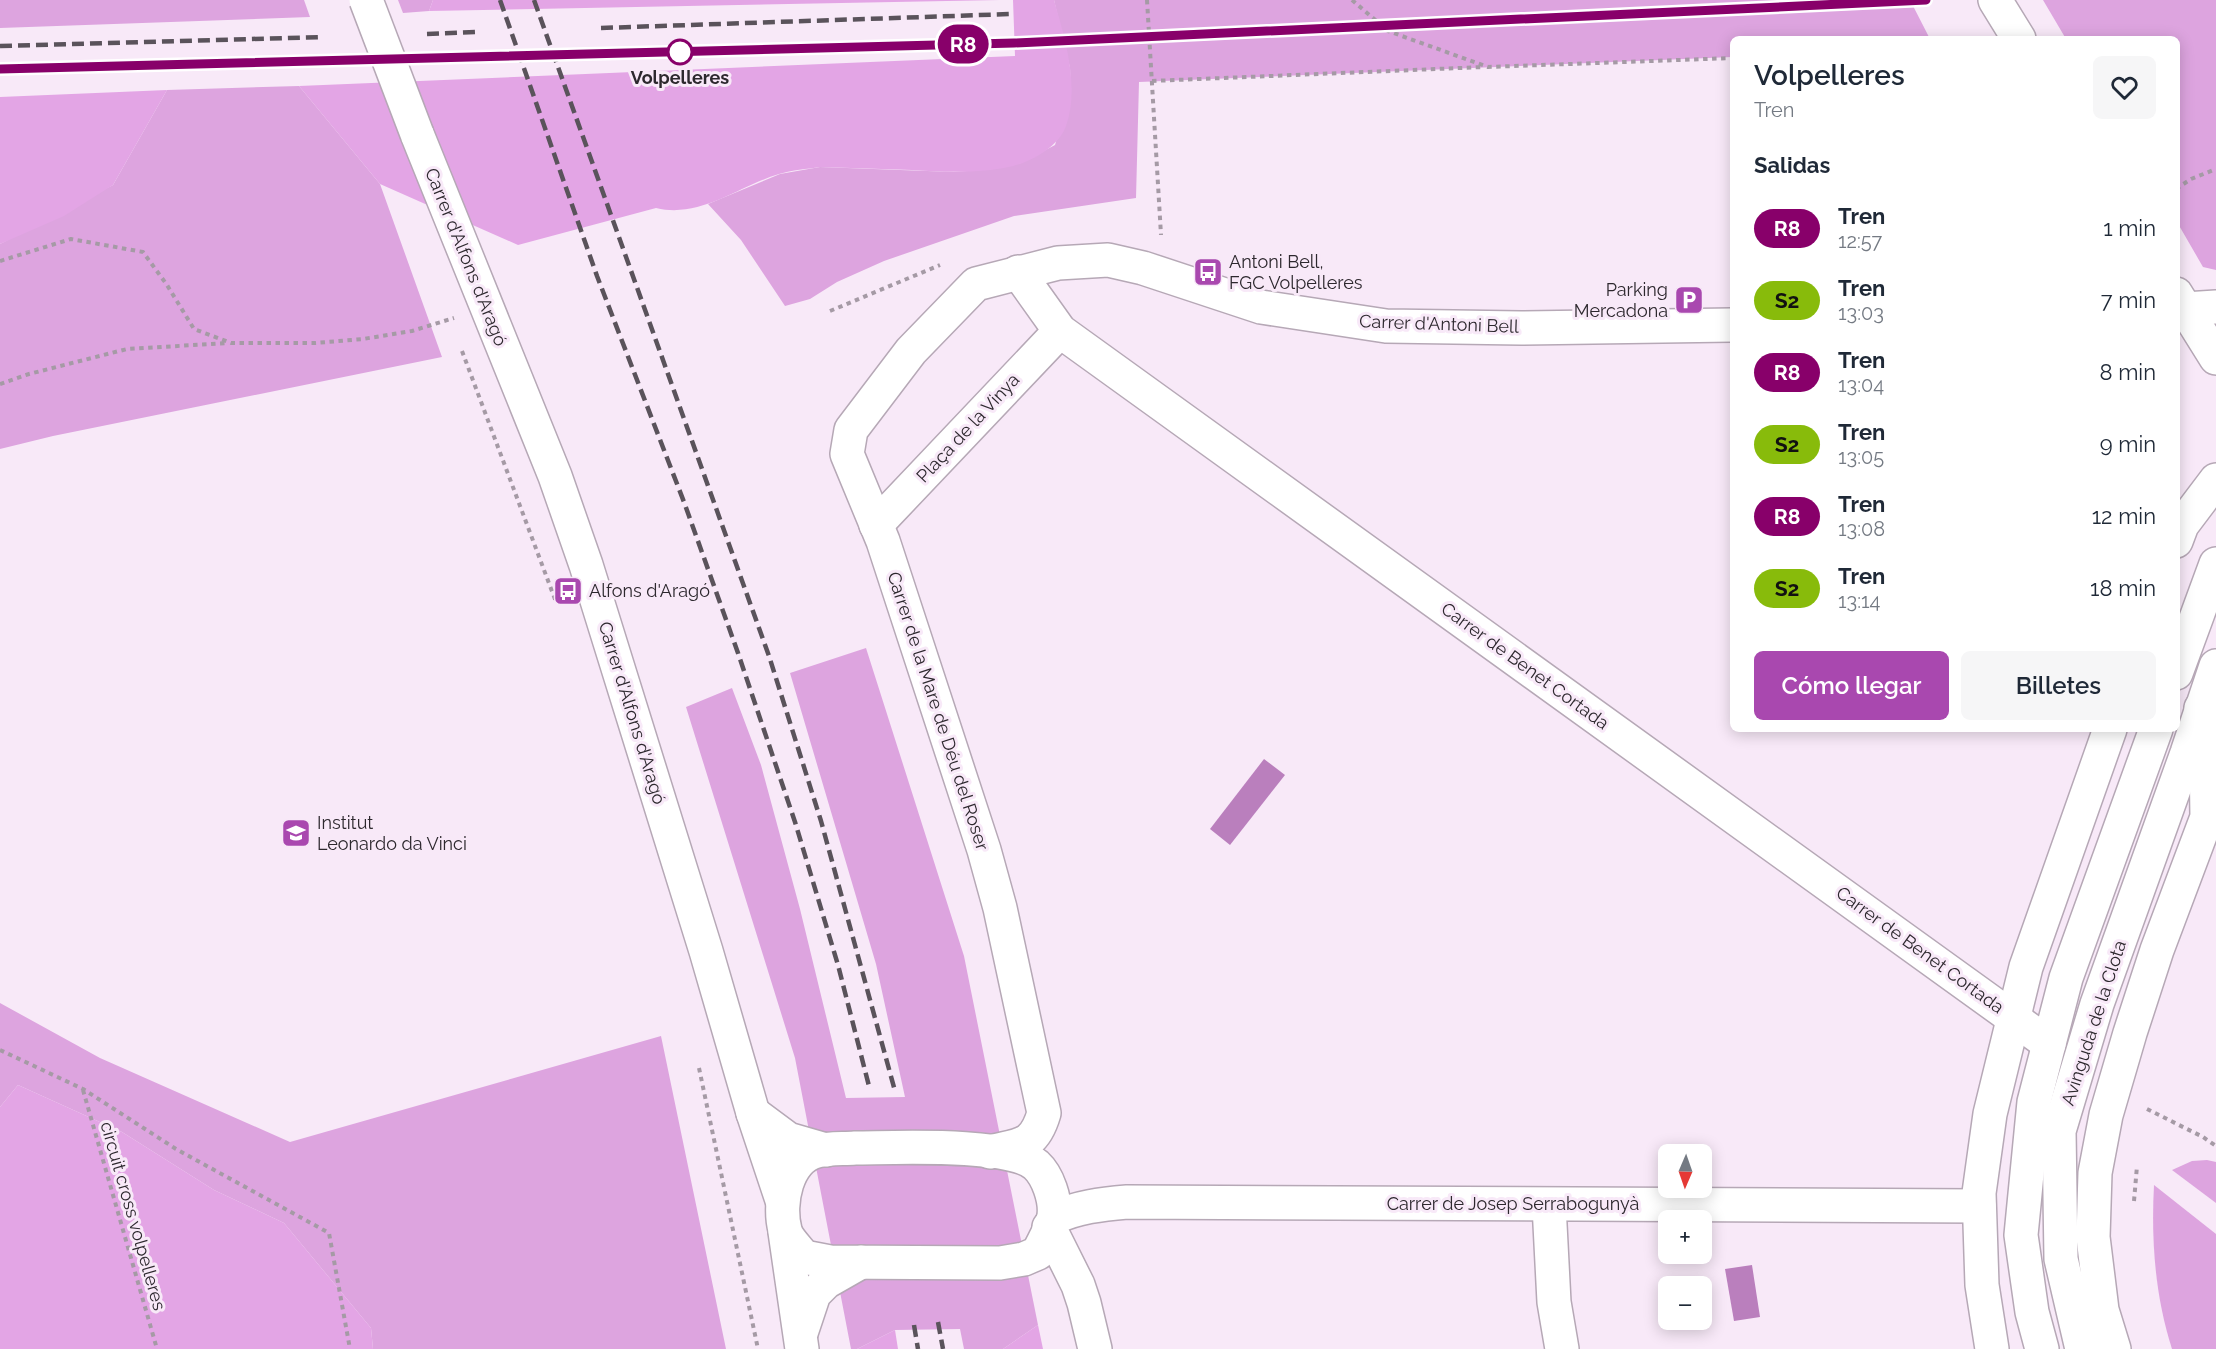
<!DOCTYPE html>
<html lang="es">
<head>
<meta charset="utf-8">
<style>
	body { margin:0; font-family:Raleway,sans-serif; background:#f6f6f7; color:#1f2937; height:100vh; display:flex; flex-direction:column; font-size:22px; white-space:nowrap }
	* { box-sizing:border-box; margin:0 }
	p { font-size:20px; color:#747a83 }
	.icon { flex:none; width:33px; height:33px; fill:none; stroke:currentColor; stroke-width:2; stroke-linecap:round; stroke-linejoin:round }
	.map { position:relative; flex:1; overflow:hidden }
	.panel { position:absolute; left:1730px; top:36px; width:450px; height:696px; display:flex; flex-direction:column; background:#fff; border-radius:9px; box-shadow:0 3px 15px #0003 }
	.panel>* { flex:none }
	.badge { padding:0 12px; border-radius:20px; font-size:21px; line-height:39px }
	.needle { width:39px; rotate:182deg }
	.fabs { position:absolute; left:1658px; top:1144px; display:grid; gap:12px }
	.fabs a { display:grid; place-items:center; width:54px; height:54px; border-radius:9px; background:#fff; box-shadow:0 3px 15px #0003; font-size:30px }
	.map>.badge { position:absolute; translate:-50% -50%; box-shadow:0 0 0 3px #fff }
	h2 { padding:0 24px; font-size:22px; line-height:54px }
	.round { display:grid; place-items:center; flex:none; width:63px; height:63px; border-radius:9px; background:#f6f6f7 }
	.overview { display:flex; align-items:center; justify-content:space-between; height:102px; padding:0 24px }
	h1 { font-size:28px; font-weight:600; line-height:45px }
	.cta { display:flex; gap:12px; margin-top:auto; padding:12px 24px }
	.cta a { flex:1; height:69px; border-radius:9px; background:#a948af; color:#fff; font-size:24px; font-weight:600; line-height:69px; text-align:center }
	.cta a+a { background:#f6f6f7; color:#1f2937 }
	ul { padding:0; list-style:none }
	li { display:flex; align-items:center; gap:18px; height:72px; padding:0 24px }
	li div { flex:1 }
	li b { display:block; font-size:22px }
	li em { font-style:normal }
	li .badge { min-width:66px; font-weight:700; text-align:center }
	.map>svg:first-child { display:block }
</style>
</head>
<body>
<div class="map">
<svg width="2216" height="1349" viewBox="0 0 2216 1349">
	<rect width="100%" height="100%" fill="#f8e9f8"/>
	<g fill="#dda4df">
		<polygon points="0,0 304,0 310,17 0,28"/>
		<polygon points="398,0 433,0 429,11 403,13"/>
		<polygon points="1054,0 1910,0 1930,39 1732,39 1732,57 1139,82 1136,198 1014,216 884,261 837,282 810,299 785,306 741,240 708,204 780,174 820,167 954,172 993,169 1021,163 1055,145 1071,92 1070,68"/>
		<polygon points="2043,0 2216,0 2216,270 2203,267 2177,222 2176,39 2066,39"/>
		<polygon points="299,86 380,184 442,357 53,436 0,449 0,244 113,185 167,90"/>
		<polygon points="866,648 964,956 1038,1325 1003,1349 964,1349 960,1329 895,1330 857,1349 851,1349 795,1058 686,707 732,688 761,765 800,909 846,1098 905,1097 876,964 790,673"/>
		<polygon points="0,1003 100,1058 290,1142 661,1036 726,1349 373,1349 371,1328 284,1223 214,1190 122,1132 18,1085 0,1107"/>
		<polygon points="2207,1160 2216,1162 2216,1203 2172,1170 2192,1161"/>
		<path d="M2154 1185 2216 1234V1349H2172C2155 1296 2151 1240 2154 1185Z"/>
	</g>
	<g fill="#e3a5e5">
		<polygon points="433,0 1000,0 429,11"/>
		<path d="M1013 0H1054C1065 38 1080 87 1066 126 1059 146 1033 161 1013 166 980 174 945 172 912 170 882 169 851 168 820 167 807 169 792 170 779 174 739 186 700 219 656 208L518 245 380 184 299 86 1015 56Z"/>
		<polygon points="167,90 113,185 64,216 0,244 0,97"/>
		<polygon points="18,1085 122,1132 214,1190 284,1223 371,1328 373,1349 0,1349 0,1107"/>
		<polygon points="1038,1325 1043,1349 1003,1349"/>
		<polygon points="895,1330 898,1349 857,1349"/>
	</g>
	<g fill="#ba7fbd">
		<polygon points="1264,759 1285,775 1230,845 1210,829"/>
		<polygon points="1752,1265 1760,1317 1734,1321 1725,1269"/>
	</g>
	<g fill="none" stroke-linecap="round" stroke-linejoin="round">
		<g stroke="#b6a8b6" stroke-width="36">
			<g id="pedestrian">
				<polyline points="1018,272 1060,331 2049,1044"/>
				<polyline points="876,525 1060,331"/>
			</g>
		</g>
		<g stroke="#b6a8b6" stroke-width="36">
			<g id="minor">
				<polyline points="2176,541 2182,525 2216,480"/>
				<path d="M990 1152C1021 1144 1034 1147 1044 1113L1000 908 984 850 883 541 847 454 851 430 911 351 976 284 1058 263 1108 260 1143 268 1261 307 1386 326 1521 328 1732 325"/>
				<polyline points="1549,1205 1554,1302 1562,1349"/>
				<path d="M1054 1218C1076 1207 1103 1204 1127 1202L1979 1206"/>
				<polyline points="1992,1349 1982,1285 1979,1193 1990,1114 2026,967 2110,729"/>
				<polyline points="2114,1349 2102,1310 2093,1237 2095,1173 2106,1115 2130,1033 2157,950 2207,817 2206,755 2201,708"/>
			</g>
		</g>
		<g stroke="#b6a8b6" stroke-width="36">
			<g id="tertiary">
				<polyline points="1995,0 2019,39"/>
				<polyline points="417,134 555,476 586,565 706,951 753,1113 782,1200"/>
				<polyline points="2176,294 2216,358"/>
				<polyline points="2185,309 2216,307"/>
				<polyline points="2176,673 2216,564"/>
				<polyline points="753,1113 788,1139 826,1150"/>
				<path d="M855 1148C892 1148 1009 1142 1036 1165 1048 1176 1056 1200 1054 1216 1052 1228 1043 1242 1038 1253L1024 1259 1000 1263 830 1262 804 1257C798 1249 787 1239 785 1230 778 1204 786 1159 817 1151 829 1148 843 1149 855 1148Z"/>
				<polyline points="1049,1227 1078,1285 1084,1303 1095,1349"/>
				<polyline points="785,1232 802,1349"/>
				<polyline points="801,1333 814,1294 826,1282 861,1262"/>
				<polyline points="2042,1349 2032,1312 2021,1235 2034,1102 2066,978 2156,729"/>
				<polyline points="2082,1349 2061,1259 2059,1131 2097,1004 2187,753 2216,666"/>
			</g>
		</g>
		<g stroke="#a59aa5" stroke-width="4" stroke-dasharray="4.5 4.5" stroke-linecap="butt">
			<polyline points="1147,0 1161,235"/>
			<polyline points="1352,0 1388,31 1488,67 1732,58"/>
			<polyline points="1152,81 1484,67"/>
			<polyline points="2176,189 2191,179 2216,169"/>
			<polyline points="0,261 71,239 143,252 167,285 194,329 231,343 315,343 363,339 412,331 454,318"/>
			<polyline points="830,311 940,265"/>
			<polyline points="462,351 556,602"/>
			<polyline points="0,384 29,374 127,349 228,343"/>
			<polyline points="0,1050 83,1089 176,1149 329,1233 350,1349"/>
			<polyline points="699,1068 758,1349"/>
			<polyline points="83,1090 157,1349"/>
			<polyline points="2147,1109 2203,1137 2216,1146"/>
			<polyline points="2134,1201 2137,1166"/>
		</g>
		<use href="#pedestrian" stroke="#fff" stroke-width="33"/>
		<use href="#minor" stroke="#fff" stroke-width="33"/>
		<use href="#tertiary" stroke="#fff" stroke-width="33"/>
		<g stroke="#5a535b" stroke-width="4.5" stroke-dasharray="12 6" stroke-linecap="butt">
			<polyline points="500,0 597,276 684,502 738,653 795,822 838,965 870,1090"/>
			<polyline points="534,0 769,656 821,821 895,1091"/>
			<polyline points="601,28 1011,14"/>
			<polyline points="427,34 475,32"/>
			<polyline points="0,46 323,37"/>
			<polyline points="610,54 1014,43"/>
			<polyline points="435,58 482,57"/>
			<polyline points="0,69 330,60"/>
			<polyline points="938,1322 943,1349"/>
			<polyline points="914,1325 918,1349"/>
		</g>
		<g stroke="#b6a8b6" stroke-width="36" stroke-linecap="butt">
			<polyline id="tertiary-bridge" points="366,0 417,134"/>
		</g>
		<use href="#tertiary-bridge" stroke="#fff" stroke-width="33"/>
	</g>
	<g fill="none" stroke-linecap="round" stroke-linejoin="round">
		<g stroke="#fff" stroke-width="14">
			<polyline id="line" points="0,69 1014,43 1926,0"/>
		</g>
		<use href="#line" stroke="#88006a" stroke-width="9"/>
	</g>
	<defs>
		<g id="bus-square" transform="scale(1.5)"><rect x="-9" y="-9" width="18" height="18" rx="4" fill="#a948af" stroke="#f8e9f8"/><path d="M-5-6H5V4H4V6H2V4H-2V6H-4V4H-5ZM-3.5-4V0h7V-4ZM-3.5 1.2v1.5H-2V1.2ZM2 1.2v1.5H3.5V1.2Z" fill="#fff"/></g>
		<g id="parking-square" transform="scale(1.5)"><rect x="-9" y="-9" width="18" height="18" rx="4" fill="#a948af" stroke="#f8e9f8"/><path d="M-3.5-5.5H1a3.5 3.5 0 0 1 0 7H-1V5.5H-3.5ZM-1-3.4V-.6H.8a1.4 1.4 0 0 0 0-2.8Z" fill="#fff"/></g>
		<g id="school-square" transform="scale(1.5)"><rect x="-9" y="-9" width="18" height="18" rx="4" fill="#a948af" stroke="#f8e9f8"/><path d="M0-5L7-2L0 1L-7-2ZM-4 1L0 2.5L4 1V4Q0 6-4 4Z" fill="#fff"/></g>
	</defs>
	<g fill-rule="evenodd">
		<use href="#bus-square" x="1208" y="272"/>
		<use href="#parking-square" x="1689" y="300"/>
		<use href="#bus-square" x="568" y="591"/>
		<use href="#school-square" x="296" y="833"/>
	</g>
	<circle fill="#fff" stroke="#88006a" stroke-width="3" cx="680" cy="52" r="12"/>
	<g text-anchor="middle" stroke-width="6" stroke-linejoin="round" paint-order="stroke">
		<g font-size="18" font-weight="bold" fill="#2d282e" stroke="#f8e9f8">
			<text x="680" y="84">Volpelleres</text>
		</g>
		<g font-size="18" fill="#2d282e" stroke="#f8e9f8">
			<text transform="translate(466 257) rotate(68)" y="6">Carrer d'Alfons d'Aragó</text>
			<text transform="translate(1439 324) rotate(2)" y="6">Carrer d'Antoni Bell</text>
			<text transform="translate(968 428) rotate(-47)" y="6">Plaça de la Vinya</text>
			<text transform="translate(1525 666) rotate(36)" y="6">Carrer de Benet Cortada</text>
			<text transform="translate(938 711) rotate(72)" y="6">Carrer de la Mare de Déu del Roser</text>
			<text transform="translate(632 713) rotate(73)" y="6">Carrer d'Alfons d'Aragó</text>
			<text transform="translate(1920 950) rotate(36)" y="6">Carrer de Benet Cortada</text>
			<text transform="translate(2094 1023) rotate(-72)" y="6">Avinguda de la Clota</text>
			<text x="1513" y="1210">Carrer de Josep Serrabogunyà</text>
			<text transform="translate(133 1216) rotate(74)" y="6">circuit cross volpelleres</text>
		</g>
		<g font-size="18" fill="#2d282e" stroke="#f8e9f8" text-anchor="start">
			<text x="1229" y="268">Antoni Bell,<tspan x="1229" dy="21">FGC Volpelleres</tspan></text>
			<text x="1668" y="296" text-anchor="end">Parking<tspan x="1668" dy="21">Mercadona</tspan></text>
			<text x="589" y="597">Alfons d'Aragó</text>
			<text x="317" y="829">Institut<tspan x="317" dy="21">Leonardo da Vinci</tspan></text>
		</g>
	</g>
</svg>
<div class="fabs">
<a><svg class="needle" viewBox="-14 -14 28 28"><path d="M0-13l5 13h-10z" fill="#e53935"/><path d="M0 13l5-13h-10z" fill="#747a83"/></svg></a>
<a>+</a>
<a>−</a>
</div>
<b class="badge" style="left:963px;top:44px;background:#88006a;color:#fff">R8</b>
<section class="panel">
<div class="overview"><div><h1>Volpelleres</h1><p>Tren</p></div><a class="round"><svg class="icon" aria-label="heart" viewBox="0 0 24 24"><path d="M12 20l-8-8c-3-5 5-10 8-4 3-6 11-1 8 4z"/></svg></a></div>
<h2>Salidas</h2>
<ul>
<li><span class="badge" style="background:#88006a;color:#fff">R8</span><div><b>Tren</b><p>12:57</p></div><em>1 min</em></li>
<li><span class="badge" style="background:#88bb0b;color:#111">S2</span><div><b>Tren</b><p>13:03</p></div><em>7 min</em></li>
<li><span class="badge" style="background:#88006a;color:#fff">R8</span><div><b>Tren</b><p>13:04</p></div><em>8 min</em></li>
<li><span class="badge" style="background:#88bb0b;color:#111">S2</span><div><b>Tren</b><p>13:05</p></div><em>9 min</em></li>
<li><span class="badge" style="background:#88006a;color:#fff">R8</span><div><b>Tren</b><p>13:08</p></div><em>12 min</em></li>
<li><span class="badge" style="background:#88bb0b;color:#111">S2</span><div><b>Tren</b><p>13:14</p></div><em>18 min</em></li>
</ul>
<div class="cta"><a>Cómo llegar</a><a>Billetes</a></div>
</section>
</div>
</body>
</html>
